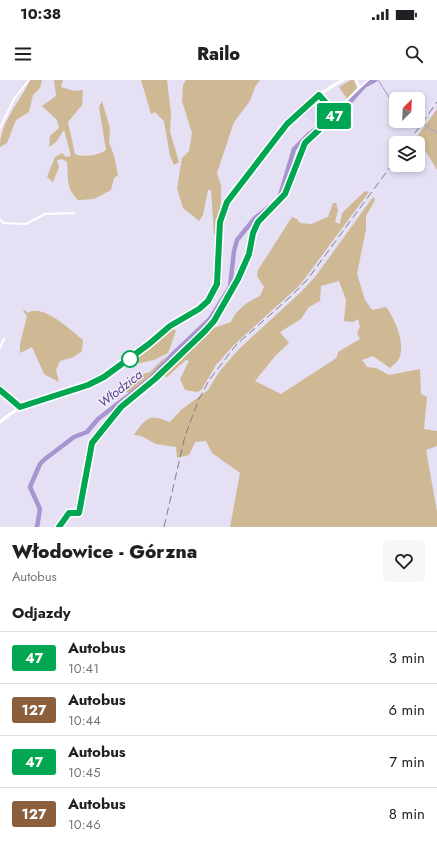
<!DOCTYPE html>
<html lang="pl">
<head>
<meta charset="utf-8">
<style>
	body { margin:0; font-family:Jost,sans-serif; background:#f6f6f6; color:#202124; height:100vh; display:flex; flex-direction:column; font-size:15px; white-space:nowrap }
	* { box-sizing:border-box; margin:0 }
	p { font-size:13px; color:#757577 }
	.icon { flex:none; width:22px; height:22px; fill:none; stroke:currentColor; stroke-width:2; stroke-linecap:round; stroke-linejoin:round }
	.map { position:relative; height:447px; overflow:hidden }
	.drawer { display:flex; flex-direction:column; background:#fff; flex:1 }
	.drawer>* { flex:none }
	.badge { padding:0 8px; border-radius:3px; font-size:14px; line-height:26px }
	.needle { width:26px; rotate:24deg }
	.controls { position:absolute; left:389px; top:12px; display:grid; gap:8px }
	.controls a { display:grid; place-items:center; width:36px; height:36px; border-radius:6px; background:#fff; box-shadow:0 2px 6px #0003; font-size:20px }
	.map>.badge { position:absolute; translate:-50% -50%; box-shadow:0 0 0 2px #fff }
	h2 { padding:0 12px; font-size:15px; line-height:36px }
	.round { display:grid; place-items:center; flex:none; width:42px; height:42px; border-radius:6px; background:#f6f6f6 }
	.head { display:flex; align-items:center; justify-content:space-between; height:68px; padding:0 12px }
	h1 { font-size:19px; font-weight:800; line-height:30px }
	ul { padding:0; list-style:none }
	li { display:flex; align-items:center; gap:12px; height:52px; padding:0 12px; border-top:1px solid #e0e0e0 }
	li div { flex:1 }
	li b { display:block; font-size:15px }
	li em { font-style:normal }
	li .badge { min-width:44px; font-weight:700; text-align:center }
	.status { display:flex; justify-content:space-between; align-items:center; height:28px; padding:0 20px; background:#fff; direction:ltr }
	.status svg { height:11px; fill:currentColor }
	header { display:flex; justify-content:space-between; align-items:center; height:52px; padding:0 12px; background:#fff; font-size:18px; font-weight:800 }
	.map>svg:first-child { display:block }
</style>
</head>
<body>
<div class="status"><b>10:38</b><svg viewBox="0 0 49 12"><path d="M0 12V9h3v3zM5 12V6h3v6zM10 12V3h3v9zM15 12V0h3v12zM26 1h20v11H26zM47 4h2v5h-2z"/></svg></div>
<header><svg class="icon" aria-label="menu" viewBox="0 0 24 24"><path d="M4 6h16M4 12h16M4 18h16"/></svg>Railo<svg class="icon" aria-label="search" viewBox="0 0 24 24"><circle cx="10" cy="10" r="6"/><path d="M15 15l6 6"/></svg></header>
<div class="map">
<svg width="437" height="447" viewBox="0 0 437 447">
	<rect width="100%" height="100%" fill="#e5e0f4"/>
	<polygon fill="#ded6f2" points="312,23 323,33 313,43 303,33"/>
	<g fill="#ceb994" fill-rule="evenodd">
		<path d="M30 0H42L40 8 33 15 29 32 16 40 7 63 0 67C0 42 20 22 30 0Z"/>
		<path d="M54 0H63L61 7 74 11 83 10 82 25 68 42 75 74C82 78 100 75 106 70L99 27 102 21 110 48 109 62 114 76 118 95 114 98 111 110 94 119 78 120C65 107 69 99 67 82L62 79 57 80 59 87 53 102 47 97 55 77 62 73 66 77 71 76 64 50 56 62 49 67 50 56 59 48 57 40 42 26 56 16Z"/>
		<polygon points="141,0 167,0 171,34 170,52 179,82 174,85 170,76 164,41 155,32 151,34"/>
		<polygon points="186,0 260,0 255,7 250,21 234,42 217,93 221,105 221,122 217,154 214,155 211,110 208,110 203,135 199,141 183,128 177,108 182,78 189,71 192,53 182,21 183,5"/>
		<polygon points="351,0 354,0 357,8 347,19 339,7"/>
		<polygon points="437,29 437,90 426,72 414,61"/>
		<path d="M365 111 369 112 300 205 234 265 216 285 202 309 198 312 185 310 180 299 189 281 186 280 167 297 164 296V293L208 250 231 242C236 229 249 221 260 216L264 207 257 196 258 190 292 137 297 139 300 143 311 144 328 137 333 123H336L338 130 335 142 340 144 342 133Z"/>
		<path d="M373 117 375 120 366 136V149L357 194 365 220 372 230 386 227C395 239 406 264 399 279 397 282 392 286 390 288L373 276 362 280 367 287 376 288 389 295 420 289 421 314 427 317 424 349 437 351V366L426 370 437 432V447H230L240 393 212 373 206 361 195 362 189 375 177 378 176 367 156 364 141 356 134 355C146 337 150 334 170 342L181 330 208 310 219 292 239 269 301 212 315 197ZM339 201 346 220 344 241 353 242 358 239 360 247 357 253 360 259 338 272 337 277 332 281 281 314 255 301 276 275 289 263 280 252 301 239 309 227 320 221 321 206Z"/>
		<path d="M25 230 28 233C43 223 71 251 83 260L82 271 74 277 60 281 56 290 59 302 44 294 32 267 20 273V264L27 236 23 231Z"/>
		<polygon points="163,247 173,248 176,251 168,273 154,280 135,284 134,280 140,273 144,266"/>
		<polygon points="167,275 148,303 134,313 125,312 120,306 127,303 135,296 150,292"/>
	</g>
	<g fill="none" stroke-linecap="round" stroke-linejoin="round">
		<g stroke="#a795d0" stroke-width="1">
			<polyline points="378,0 396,28"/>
			<polyline points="418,40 437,53"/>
		</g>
		<polyline stroke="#a795d0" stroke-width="4.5" points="37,447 40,429 30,407 40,384 45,379 74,357 87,352 98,339 150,299 171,276 210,239 230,207 234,171 237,160 255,138 279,119 294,69 309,54 330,39 350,22 364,6 375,0"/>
		<g stroke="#fff" stroke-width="2">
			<polyline points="356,0 359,6"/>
			<polyline points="334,32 368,0"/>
			<polyline points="0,48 14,19 29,0"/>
			<polyline points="0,139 3,143 26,144 45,134 74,133"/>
			<polyline points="0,268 4,259"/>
			<polyline points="0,310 20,327"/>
			<polyline points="59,447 69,433 79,433 92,363 121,327 155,299 205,251 214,241 238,199 249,174 253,153 258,142 285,114 305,63 321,48 332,42 334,32 319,15"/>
		</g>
		<path stroke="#fff" stroke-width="3" d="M0 342C28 317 55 318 88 305 120 292 144 266 171 245 184 236 201 231 211 218 226 196 216 163 221 138 224 120 238 106 249 92 276 57 303 21 343 0"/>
		<g stroke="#807c8a" stroke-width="1" stroke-dasharray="8 4" stroke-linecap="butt">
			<polyline points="408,63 437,22"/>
			<polyline points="164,447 185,356 199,319 210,299 236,265 289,218 307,200 396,79"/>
		</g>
	</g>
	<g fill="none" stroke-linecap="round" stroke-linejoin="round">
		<g stroke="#fff" stroke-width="9">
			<polyline id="line" points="0,310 20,327 88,305 104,297 149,264 170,246 199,229 208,221 217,204 220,142 227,122 287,44 319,15 334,32 332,42 321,48 305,63 285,114 258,142 253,153 249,174 238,199 214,241 205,251 155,299 121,327 92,363 79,433 69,433 59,447"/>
		</g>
		<use href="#line" stroke="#00a651" stroke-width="6"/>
	</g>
	<circle fill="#fff" stroke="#00a651" stroke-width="2" cx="130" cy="279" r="8"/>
	<g text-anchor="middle" stroke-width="3" stroke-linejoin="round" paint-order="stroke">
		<g font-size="13" font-style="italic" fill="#5c428a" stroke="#f2eefe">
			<text transform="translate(120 308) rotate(-38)" y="5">Włodzica</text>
		</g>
	</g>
</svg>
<div class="controls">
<a><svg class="needle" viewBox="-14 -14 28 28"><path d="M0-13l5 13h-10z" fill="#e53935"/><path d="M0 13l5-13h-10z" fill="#757577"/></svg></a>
<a><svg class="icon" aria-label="layers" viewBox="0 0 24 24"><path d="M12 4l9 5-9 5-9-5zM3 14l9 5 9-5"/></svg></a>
</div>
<b class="badge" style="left:334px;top:36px;background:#00a651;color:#fff">47</b>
</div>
<section class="drawer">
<div class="head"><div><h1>Włodowice - Górzna</h1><p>Autobus</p></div><a class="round"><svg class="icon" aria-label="heart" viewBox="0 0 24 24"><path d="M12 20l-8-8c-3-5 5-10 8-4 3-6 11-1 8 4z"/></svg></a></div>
<h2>Odjazdy</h2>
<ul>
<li><span class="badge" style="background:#00a651;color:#fff">47</span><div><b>Autobus</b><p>10:41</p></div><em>3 min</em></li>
<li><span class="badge" style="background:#8b5e3c;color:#fff">127</span><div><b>Autobus</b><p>10:44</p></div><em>6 min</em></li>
<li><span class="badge" style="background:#00a651;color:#fff">47</span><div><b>Autobus</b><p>10:45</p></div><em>7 min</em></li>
<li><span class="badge" style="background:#8b5e3c;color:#fff">127</span><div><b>Autobus</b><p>10:46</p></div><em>8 min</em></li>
</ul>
</section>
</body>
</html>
